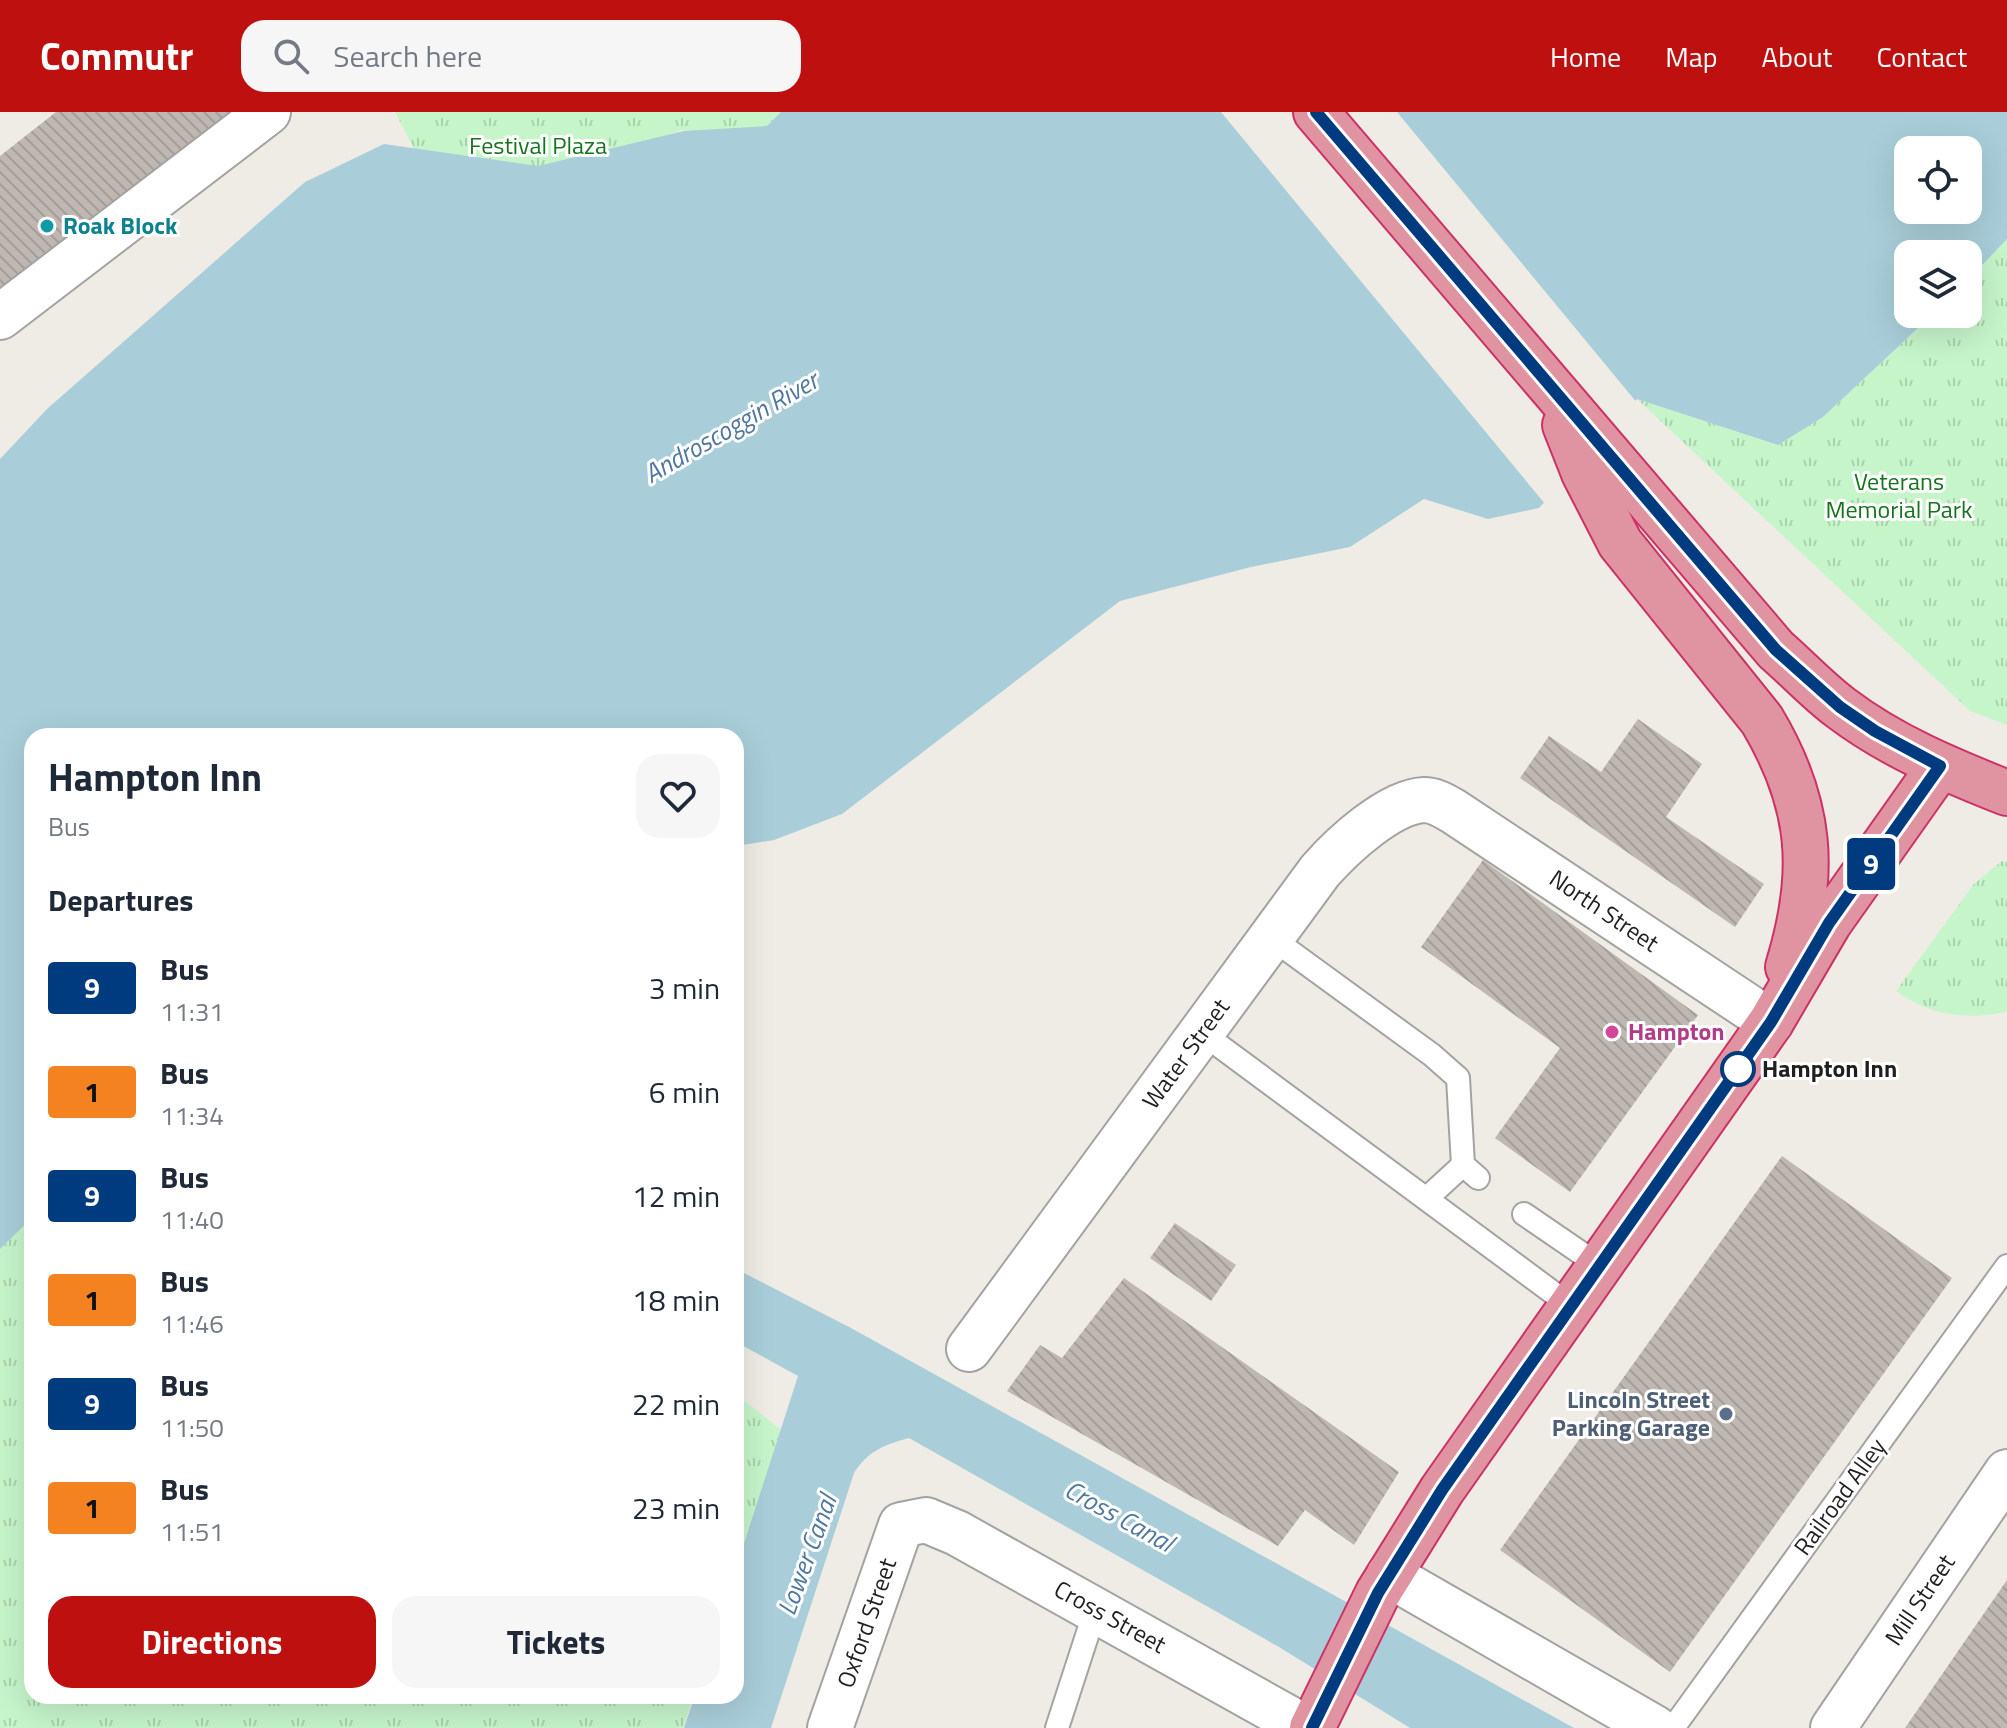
<!DOCTYPE html>
<html lang="en">
<head>
<meta charset="utf-8">
<style>
	body { margin:0; font-family:"Titillium Web",sans-serif; background:#f6f6f7; color:#1f2937; height:100vh; display:flex; flex-direction:column; font-size:30px; white-space:nowrap }
	* { box-sizing:border-box; margin:0 }
	p { font-size:26px; color:#747a83 }
	.icon { flex:none; width:44px; height:44px; fill:none; stroke:currentColor; stroke-width:2; stroke-linecap:round; stroke-linejoin:round }
	.map { position:relative; flex:1; overflow:hidden }
	.side { position:absolute; left:24px; top:616px; width:720px; height:976px; display:flex; flex-direction:column; background:#fff; border-radius:24px; box-shadow:0 8px 32px #0002 }
	.side>* { flex:none }
	.badge { padding:0 16px; border-radius:6px; font-size:28px; line-height:52px }
	.fabs { position:absolute; left:1894px; top:24px; display:grid; gap:16px }
	.fabs a { display:grid; place-items:center; width:88px; height:88px; border-radius:16px; background:#fff; box-shadow:0 8px 32px #0002; font-size:40px }
	.map>.badge { position:absolute; translate:-50% -50%; box-shadow:0 0 0 4px #fff }
	h2 { padding:0 24px; font-size:30px; line-height:72px }
	.round { display:grid; place-items:center; flex:none; width:84px; height:84px; border-radius:24px; background:#f6f6f7 }
	.summary { display:flex; align-items:center; justify-content:space-between; height:136px; padding:0 24px }
	h1 { font-size:38px; font-weight:700; line-height:60px }
	.primary-button { display:flex; gap:16px; margin-top:auto; padding:16px 24px }
	.primary-button a { flex:1; height:92px; border-radius:24px; background:#be100f; color:#fff; font-size:32px; font-weight:700; line-height:92px; text-align:center }
	.primary-button a+a { background:#f6f6f7; color:#1f2937 }
	ul { padding:0; list-style:none }
	li { display:flex; align-items:center; gap:24px; height:104px; padding:0 24px }
	li div { flex:1 }
	li b { display:block; font-size:30px }
	li em { font-style:normal }
	li .badge { min-width:88px; font-weight:700; text-align:center }
	header { display:flex; align-items:center; gap:48px; box-sizing:border-box; height:112px; padding:0 40px; background:#be100f; color:#fff }
	header strong { font-size:38px }
	nav { display:flex; gap:44px; margin-inline-start:auto; font-size:28px }
	.search { width:560px; height:72px; background:#f6f6f7; display:flex; align-items:center; gap:20px; box-sizing:border-box; padding:0 28px; border-radius:24px; color:#747a83; font-size:30px }
	.map>svg:first-child { display:block }
</style>
</head>
<body>
<header>
<strong>Commutr</strong>
<div class="search"><svg class="icon" aria-label="search" viewBox="0 0 24 24"><circle cx="10" cy="10" r="6"/><path d="M15 15l6 6"/></svg>Search here</div>
<nav><a>Home</a><a>Map</a><a>About</a><a>Contact</a></nav>
</header>
<div class="map">
<svg width="2007" height="1616" viewBox="0 0 2007 1616">
	<defs>
		<pattern id="park-tufts" width="24" height="20" patternUnits="userSpaceOnUse" patternTransform="scale(2)"><rect width="24" height="20" fill="#c6f5ca"/><path d="M3 7l-1-3M5 7V3M7 7l1-3M15 17l-1-3M17 17v-4M19 17l1-3" fill="none" stroke="#aad2ad"/></pattern>
		<pattern id="building-back-hatch" width="6" height="6" patternUnits="userSpaceOnUse" patternTransform="scale(2)"><rect width="6" height="6" fill="#bfb8b2"/><path d="M-1 5l2 2M0 0l6 6M5-1l2 2" fill="none" stroke="#a49e99"/></pattern>
	</defs>
	<rect width="100%" height="100%" fill="#efece5"/>
	<g fill="url(#park-tufts)">
		<polygon points="395,0 838,0 736,23 681,18 637,35 618,58 430,68"/>
		<polygon points="2007,127 2007,613 1970,599 1637,287 1778,333 1823,305 1933,202 1968,202 1968,168"/>
		<path d="M2002 749 2007 750V900C1965 908 1931 904 1896 879L1974 772Z"/>
		<polygon points="32,1106 32,1584 694,1584 683,1616 0,1616 0,1137"/>
		<polygon points="736,1282 781,1318 736,1455"/>
	</g>
	<g fill="#a9ced9" fill-rule="evenodd">
		<path d="M781 0H2007V127L1968 168V142H1908V202H1933L1823 305 1778 333 1637 287 1539 396 1488 407 1424 387 1350 435 1251 455 1120 489 842 702 774 728 736 734V624H32V1106L0 1137V347L47 297 305 70 384 32 538 54 684 19 767 14ZM1908 38H1968V98H1908Z"/>
		<path d="M736 1157 851 1216 1574 1616H1410L1279 1535 909 1326C884 1333 868 1339 854 1361L771 1616H684L695 1584H736V1456L798 1264 736 1230Z"/>
	</g>
	<polygon fill="#efece5" points="1221,0 1397,0 1638,292 1546,393"/>
	<g fill="url(#building-back-hatch)">
		<polygon points="56,0 233,0 0,185 0,44"/>
		<polygon points="1638,607 1702,652 1666,705 1764,772 1735,815 1520,666 1549,624 1601,660"/>
		<polygon points="1483,748 1698,903 1570,1080 1495,1026 1560,936 1421,835"/>
		<polygon points="1782,1044 1952,1166 1670,1560 1500,1438"/>
		<polygon points="1175,1111 1236,1153 1211,1189 1150,1146"/>
		<polygon points="1124,1166 1399,1360 1354,1433 1305,1398 1278,1434 1007,1279 1040,1233 1062,1246"/>
		<polygon points="2007,1468 2007,1616 1905,1616"/>
	</g>
	<g fill="none" stroke-linecap="round" stroke-linejoin="round">
		<g stroke="#a3a3a3" stroke-width="26">
			<g id="lane">
				<polyline points="1270,825 1432,943 1458,966 1463,1053 1478,1066"/>
				<polyline points="1202,921 1571,1194"/>
				<polyline points="1427,1086 1463,1053"/>
				<polyline points="1524,1102 1600,1154"/>
				<polyline points="1057,1616 1096,1496"/>
				<polyline points="1673,1616 2007,1154"/>
			</g>
		</g>
		<g stroke="#a3a3a3" stroke-width="48">
			<g id="street">
				<polyline points="0,205 268,0"/>
				<path d="M969 1237 1320 759C1342 734 1389 690 1424 688 1435 688 1444 694 1453 699L1771 910"/>
				<polyline points="1389,1463 1655,1616"/>
				<polyline points="830,1616 901,1413 926,1408 957,1421 1306,1616"/>
				<polyline points="1833,1616 2007,1360"/>
			</g>
		</g>
		<g stroke="#ce3166" stroke-width="48">
			<g id="highway">
				<path d="M1316 0 1776 538C1798 557 1818 579 1841 596 1891 634 1949 658 2007 681"/>
				<path d="M1565 313 1584 361 1620 431 1762 608C1812 692 1817 761 1788 855"/>
				<polyline points="1312,1616 1378,1481 1442,1378 1771,910 1829,811 1940,654"/>
			</g>
		</g>
		<use href="#lane" stroke="#fff" stroke-width="22"/>
		<use href="#street" stroke="#fff" stroke-width="44"/>
		<use href="#highway" stroke="#e093a1" stroke-width="44"/>
	</g>
	<g fill="none" stroke-linecap="round" stroke-linejoin="round">
		<g stroke="#fff" stroke-width="18">
			<polyline id="line" points="1312,1616 1378,1481 1442,1378 1771,910 1829,811 1940,654 1875,619 1840,595 1776,538 1316,0"/>
		</g>
		<use href="#line" stroke="#003b80" stroke-width="12"/>
	</g>
	<circle fill="#0f9aa8" stroke="#fff" stroke-width="3" cx="47" cy="114" r="8"/>
	<circle fill="#d1479c" stroke="#fff" stroke-width="3" cx="1612" cy="920" r="8"/>
	<circle fill="#fff" stroke="#003b80" stroke-width="4" cx="1738" cy="957" r="16"/>
	<circle fill="#5c6f8a" stroke="#fff" stroke-width="3" cx="1726" cy="1302" r="8"/>
	<g text-anchor="middle" stroke-width="6" stroke-linejoin="round" paint-order="stroke">
		<g font-size="24" fill="#14751d" stroke="#fff">
			<text x="538" y="42">Festival Plaza</text>
			<text x="1899" y="378">Veterans<tspan x="1899" dy="28">Memorial Park</tspan></text>
		</g>
		<g font-size="24" font-weight="bold" fill="#0d838f" stroke="#fff" text-anchor="start">
			<text x="63" y="122">Roak Block</text>
		</g>
		<g font-size="24" fill="#1f1f1f" stroke="#fff">
			<text transform="translate(1604 799) rotate(34)" y="8">North Street</text>
			<text transform="translate(1186 942) rotate(-54)" y="8">Water Street</text>
			<text transform="translate(1840 1385) rotate(-54)" y="8">Railroad Alley</text>
			<text transform="translate(1920 1488) rotate(-56)" y="8">Mill Street</text>
			<text transform="translate(1110 1505) rotate(29)" y="8">Cross Street</text>
			<text transform="translate(867 1511) rotate(-71)" y="8">Oxford Street</text>
		</g>
		<g font-size="24" font-weight="bold" fill="#b23c85" stroke="#fff" text-anchor="start">
			<text x="1628" y="928">Hampton</text>
		</g>
		<g font-size="24" font-weight="bold" fill="#1f1f1f" stroke="#fff" text-anchor="start">
			<text x="1762" y="965">Hampton Inn</text>
		</g>
		<g font-size="24" font-weight="bold" fill="#4e5e75" stroke="#fff" text-anchor="end">
			<text x="1710" y="1296">Lincoln Street<tspan x="1710" dy="28">Parking Garage</tspan></text>
		</g>
		<g font-size="26" font-style="italic" fill="#4f77a0" stroke="#fff">
			<text transform="translate(731 315) rotate(-30)" y="9">Androscoggin River</text>
			<text transform="translate(1119 1404) rotate(29)" y="9">Cross Canal</text>
			<text transform="translate(807 1443) rotate(-70)" y="9">Lower Canal</text>
		</g>
	</g>
</svg>
<div class="fabs">
<a><svg class="icon" aria-label="locate" viewBox="0 0 24 24"><circle cx="12" cy="12" r="6"/><path d="M12 2v4M12 18v4M2 12h4M18 12h4"/></svg></a>
<a><svg class="icon" aria-label="layers" viewBox="0 0 24 24"><path d="M12 4l9 5-9 5-9-5zM3 14l9 5 9-5"/></svg></a>
</div>
<b class="badge" style="left:1871px;top:752px;background:#003b80;color:#fff">9</b>
<section class="side">
<div class="summary"><div><h1>Hampton Inn</h1><p>Bus</p></div><a class="round"><svg class="icon" aria-label="heart" viewBox="0 0 24 24"><path d="M12 20l-8-8c-3-5 5-10 8-4 3-6 11-1 8 4z"/></svg></a></div>
<h2>Departures</h2>
<ul>
<li><span class="badge" style="background:#003b80;color:#fff">9</span><div><b>Bus</b><p>11:31</p></div><em>3 min</em></li>
<li><span class="badge" style="background:#f58220;color:#111">1</span><div><b>Bus</b><p>11:34</p></div><em>6 min</em></li>
<li><span class="badge" style="background:#003b80;color:#fff">9</span><div><b>Bus</b><p>11:40</p></div><em>12 min</em></li>
<li><span class="badge" style="background:#f58220;color:#111">1</span><div><b>Bus</b><p>11:46</p></div><em>18 min</em></li>
<li><span class="badge" style="background:#003b80;color:#fff">9</span><div><b>Bus</b><p>11:50</p></div><em>22 min</em></li>
<li><span class="badge" style="background:#f58220;color:#111">1</span><div><b>Bus</b><p>11:51</p></div><em>23 min</em></li>
</ul>
<div class="primary-button"><a>Directions</a><a>Tickets</a></div>
</section>
</div>
</body>
</html>
